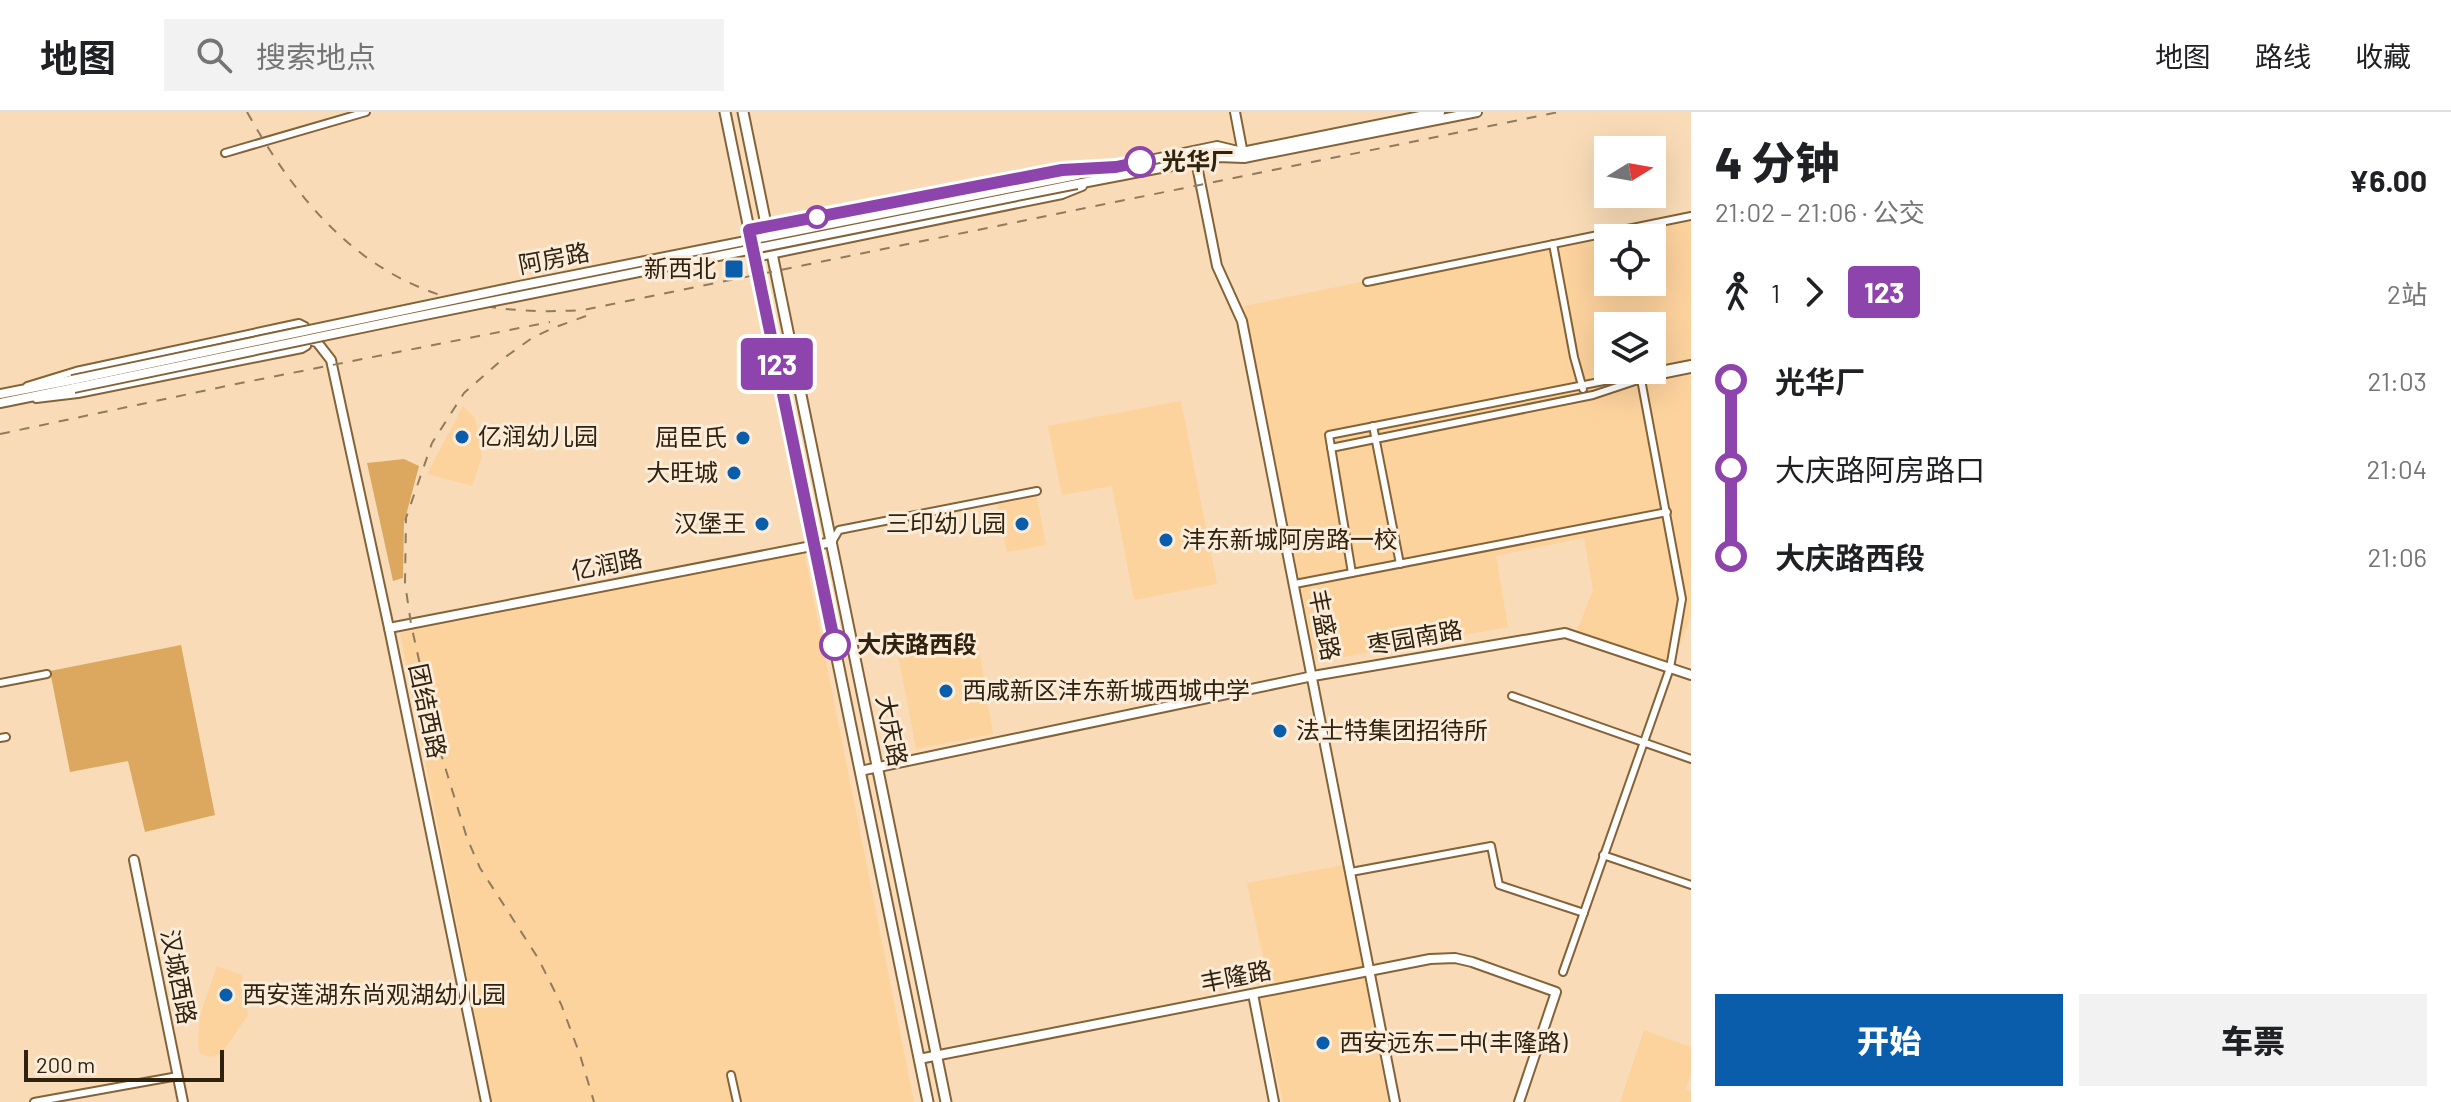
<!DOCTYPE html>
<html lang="zh">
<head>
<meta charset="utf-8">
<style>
	body { margin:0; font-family:Barlow,"Noto Sans SC",sans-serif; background:#f2f2f2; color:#202124; height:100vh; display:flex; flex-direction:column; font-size:30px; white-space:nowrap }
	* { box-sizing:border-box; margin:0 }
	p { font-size:26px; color:#757577 }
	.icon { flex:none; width:44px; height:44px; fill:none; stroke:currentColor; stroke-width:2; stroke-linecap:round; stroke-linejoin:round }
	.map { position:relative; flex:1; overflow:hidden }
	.drawer { display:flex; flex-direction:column; background:#fff; width:760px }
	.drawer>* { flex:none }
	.badge { padding:0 16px; border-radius:6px; font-size:28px; line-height:52px }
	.needle { width:52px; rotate:79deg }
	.fabs { position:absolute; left:1594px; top:24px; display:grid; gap:16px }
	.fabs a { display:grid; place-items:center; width:72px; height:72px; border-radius:0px; background:#fff; box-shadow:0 8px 32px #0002; font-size:40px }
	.scale { position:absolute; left:24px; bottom:20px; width:200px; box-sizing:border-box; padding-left:8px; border:4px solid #2f220f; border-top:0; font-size:22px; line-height:28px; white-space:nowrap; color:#2f220f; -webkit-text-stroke:6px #fbecd9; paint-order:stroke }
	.map>.badge { position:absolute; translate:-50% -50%; box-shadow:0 0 0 4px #fff }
	.legs { display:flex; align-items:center; gap:12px; height:88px; padding:0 24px; font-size:26px }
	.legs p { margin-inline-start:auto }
	.overview { display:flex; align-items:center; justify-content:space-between; height:136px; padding:0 24px }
	h1 { font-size:44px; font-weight:800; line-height:60px }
	.primary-button { display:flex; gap:16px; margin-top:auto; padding:16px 24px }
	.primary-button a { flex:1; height:92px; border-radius:0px; background:#095dab; color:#fff; font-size:32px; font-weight:800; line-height:92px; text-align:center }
	.primary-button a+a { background:#f2f2f2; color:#202124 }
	ul { padding:0 24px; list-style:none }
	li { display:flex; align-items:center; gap:28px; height:88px; font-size:30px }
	li i { display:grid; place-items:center; width:12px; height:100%; margin:0 10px; background:currentColor }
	li i::after { content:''; width:20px; height:20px; margin:-10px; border:6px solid; border-radius:50%; background:#fff }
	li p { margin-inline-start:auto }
	li:first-child i { background:linear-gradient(#0000 50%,currentColor 0) }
	li:last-child i { background:linear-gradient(currentColor 50%,#0000 0) }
	header { display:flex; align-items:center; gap:48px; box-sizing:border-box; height:112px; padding:0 40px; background:#fff; border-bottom:2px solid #e0e0e0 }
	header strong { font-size:38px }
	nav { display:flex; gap:44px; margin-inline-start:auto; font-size:28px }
	.search { width:560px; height:72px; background:#f2f2f2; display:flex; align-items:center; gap:20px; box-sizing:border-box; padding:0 28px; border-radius:0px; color:#757577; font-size:30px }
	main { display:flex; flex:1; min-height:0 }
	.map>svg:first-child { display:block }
</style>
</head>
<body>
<header>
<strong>地图</strong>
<div class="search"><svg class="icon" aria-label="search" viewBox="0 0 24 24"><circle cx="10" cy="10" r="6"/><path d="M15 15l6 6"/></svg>搜索地点</div>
<nav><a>地图</a><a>路线</a><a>收藏</a></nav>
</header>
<main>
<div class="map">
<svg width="1691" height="990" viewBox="0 0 1691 990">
	<rect width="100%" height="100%" fill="#f9dcb7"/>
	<g fill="#fcd29d" fill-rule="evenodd">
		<path d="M1691 102V504L1673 553 1576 521 1593 478 1584 426 1496 444 1508 515 1316 550 1244 194ZM1608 126H1652V170H1608ZM1608 214H1652V258H1608Z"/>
		<polygon points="1181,289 1217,472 1134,488 1112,374 1062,383 1048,314"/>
		<polygon points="463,294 475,306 482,344 472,374 427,362"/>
		<polygon points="1037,385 1046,433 1007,440 997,392"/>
		<polygon points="804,439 914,990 492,990 400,521"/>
		<polygon points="976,519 993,622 916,637 897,536"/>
		<polygon points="1343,753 1388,990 1283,990 1257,871 1268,868 1247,771"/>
		<polygon points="217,854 242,863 248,903 222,941 211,945 200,942 198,931 200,903"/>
		<polygon points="1644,918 1691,935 1691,962 1686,977 1691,979 1691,990 1620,990"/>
	</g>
	<g fill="#dca75e">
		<polygon points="404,347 419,354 404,411 403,466 393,469 367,351"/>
		<polygon points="181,533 215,703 145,720 128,649 70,660 50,559"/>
	</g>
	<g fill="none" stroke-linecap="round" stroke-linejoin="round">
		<g stroke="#836337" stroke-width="10">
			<g id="street">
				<polyline points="225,41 366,0"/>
				<polyline points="1553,132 1574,245 1583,277"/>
				<polyline points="1367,170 1691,104"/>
				<polyline points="27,274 76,259 299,211 305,214 309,223 307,234 302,237 78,282 36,287"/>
				<polyline points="1373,314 1400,452"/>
				<polyline points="1331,336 1593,283 1641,267 1691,257"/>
				<polyline points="832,430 839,418 1037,379"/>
				<polyline points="1352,461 1329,323 1691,252"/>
				<polyline points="1295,472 1667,400"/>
				<polyline points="0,571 47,562"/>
				<polyline points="1512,584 1691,647"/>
				<polyline points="0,626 6,625"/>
				<polyline points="1603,743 1691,773"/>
				<polyline points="1351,760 1491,734 1499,773 1584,801"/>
				<polyline points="1563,860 1670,556 1682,487 1640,262"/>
				<polyline points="731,963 737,990"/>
				<polyline points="34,990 178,964"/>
			</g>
		</g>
		<g stroke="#836337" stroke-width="12">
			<g id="secondary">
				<polyline points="1235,0 1243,42"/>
				<polyline points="1196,49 1217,154 1242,209 1395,990"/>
				<polyline points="1111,56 1217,34 1242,40 1440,0"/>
				<polyline points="1077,72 1218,45 1244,46 1477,0"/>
				<polyline points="749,118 1062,58 1116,55"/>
				<polyline points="755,145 1062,82 1082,74"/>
				<polyline points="308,228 317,230 331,248 389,516 486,990"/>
				<polyline points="0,282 72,268"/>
				<polyline points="0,291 74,276"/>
				<polyline points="389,516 832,430"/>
				<polyline points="860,659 1313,564 1565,521 1691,563"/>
				<polyline points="134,748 183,990"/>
				<polyline points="1253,882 1274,990"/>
				<polyline points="919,947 1430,847 1455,846 1472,850 1556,880 1519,990"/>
			</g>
		</g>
		<g stroke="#836337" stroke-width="13">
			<g id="primary">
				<polyline points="725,0 928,990"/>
				<polyline points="743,0 946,990"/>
			</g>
		</g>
		<use href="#street" stroke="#fff" stroke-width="6"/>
		<use href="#secondary" stroke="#fff" stroke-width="8"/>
		<use href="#primary" stroke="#fff" stroke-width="9"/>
		<g stroke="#907b5f" stroke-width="2" stroke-dasharray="10 10" stroke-linecap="butt">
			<path d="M247 0C326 141 417 209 583 198L1559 0"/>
			<polyline points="586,204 553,216 532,226 504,246 464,281 432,331 406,406 405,471 411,512 437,629 467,726 480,756 538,846 561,892 580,943 594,990"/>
			<polyline points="0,322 236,272 550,210"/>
		</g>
		<g stroke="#836337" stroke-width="12" stroke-linecap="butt">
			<g id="secondary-bridge">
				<polyline points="72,268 514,175 1077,63"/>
				<polyline points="74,276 405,207 1077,72"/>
			</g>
		</g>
		<use href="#secondary-bridge" stroke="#fff" stroke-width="8"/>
	</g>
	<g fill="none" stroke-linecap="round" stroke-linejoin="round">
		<g stroke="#fff" stroke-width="18">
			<polyline id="line-1" points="835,533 749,118 1062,58 1116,55 1140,50"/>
		</g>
		<use href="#line-1" stroke="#8e44ad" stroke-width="12"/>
	</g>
	<g fill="#fff" stroke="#8e44ad" stroke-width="4">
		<circle cx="1140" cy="50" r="14"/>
		<circle cx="817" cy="105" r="10"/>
		<circle cx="835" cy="533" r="14"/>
	</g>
	<g fill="#095dab" stroke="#fbecd9" stroke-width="3">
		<rect x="724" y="147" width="20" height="20" rx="4"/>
		<circle cx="462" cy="325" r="8"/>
		<circle cx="743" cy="326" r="8"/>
		<circle cx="734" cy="361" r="8"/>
		<circle cx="762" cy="412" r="8"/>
		<circle cx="1022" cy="412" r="8"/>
		<circle cx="1166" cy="428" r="8"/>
		<circle cx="946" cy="579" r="8"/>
		<circle cx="1280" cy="619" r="8"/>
		<circle cx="226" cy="883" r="8"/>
		<circle cx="1323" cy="931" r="8"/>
	</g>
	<g text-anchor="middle" stroke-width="6" stroke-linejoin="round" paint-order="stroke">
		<g font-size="24" font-weight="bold" fill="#2f220f" stroke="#fbecd9" text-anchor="start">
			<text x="1162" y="58">光华厂</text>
			<text x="857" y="541">大庆路西段</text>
		</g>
		<g font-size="24" fill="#2f220f" stroke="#fbecd9">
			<text transform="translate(554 147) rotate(-11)" y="8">阿房路</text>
			<text transform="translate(607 453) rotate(-11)" y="8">亿润路</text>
			<text transform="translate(1324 513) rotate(79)" y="8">丰盛路</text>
			<text transform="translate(1415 526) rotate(-10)" y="8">枣园南路</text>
			<text transform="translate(427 599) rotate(78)" y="8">团结西路</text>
			<text transform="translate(891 619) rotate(79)" y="8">大庆路</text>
			<text transform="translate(178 865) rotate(79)" y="8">汉城西路</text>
			<text transform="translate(1236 865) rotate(-11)" y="8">丰隆路</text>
		</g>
		<g font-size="24" fill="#2f220f" stroke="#fbecd9" text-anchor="start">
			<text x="716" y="165" text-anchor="end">新西北</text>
			<text x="478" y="333">亿润幼儿园</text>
			<text x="727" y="334" text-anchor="end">屈臣氏</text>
			<text x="718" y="369" text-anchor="end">大旺城</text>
			<text x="746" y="420" text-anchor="end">汉堡王</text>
			<text x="1006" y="420" text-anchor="end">三印幼儿园</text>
			<text x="1182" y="436">沣东新城阿房路一校</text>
			<text x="962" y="587">西咸新区沣东新城西城中学</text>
			<text x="1296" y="627">法士特集团招待所</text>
			<text x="242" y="891">西安莲湖东尚观湖幼儿园</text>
			<text x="1339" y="939">西安远东二中(丰隆路)</text>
		</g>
	</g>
</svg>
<div class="fabs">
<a><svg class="needle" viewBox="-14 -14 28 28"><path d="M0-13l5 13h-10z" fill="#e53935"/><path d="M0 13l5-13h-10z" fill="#757577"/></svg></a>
<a><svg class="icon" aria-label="locate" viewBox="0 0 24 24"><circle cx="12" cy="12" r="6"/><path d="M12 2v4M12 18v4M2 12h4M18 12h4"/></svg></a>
<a><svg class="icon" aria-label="layers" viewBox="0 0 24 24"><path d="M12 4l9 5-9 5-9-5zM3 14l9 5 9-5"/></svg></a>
</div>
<div class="scale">200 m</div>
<b class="badge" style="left:777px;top:252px;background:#8e44ad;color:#fff">123</b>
</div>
<section class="drawer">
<div class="overview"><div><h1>4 分钟</h1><p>21:02 – 21:06 · 公交</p></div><b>¥6.00</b></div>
<div class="legs"><svg class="icon" aria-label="walk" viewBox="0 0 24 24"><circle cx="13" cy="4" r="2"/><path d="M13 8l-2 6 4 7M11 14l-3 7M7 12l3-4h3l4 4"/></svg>1<svg class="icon" aria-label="forward" viewBox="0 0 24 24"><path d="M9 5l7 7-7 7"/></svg><b class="badge" style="background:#8e44ad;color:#fff">123</b><p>2站</p></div>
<ul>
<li><i style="color:#8e44ad"></i><b>光华厂</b><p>21:03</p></li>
<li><i style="color:#8e44ad"></i><span>大庆路阿房路口</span><p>21:04</p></li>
<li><i style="color:#8e44ad"></i><b>大庆路西段</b><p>21:06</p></li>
</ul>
<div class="primary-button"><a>开始</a><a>车票</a></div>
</section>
</main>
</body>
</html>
